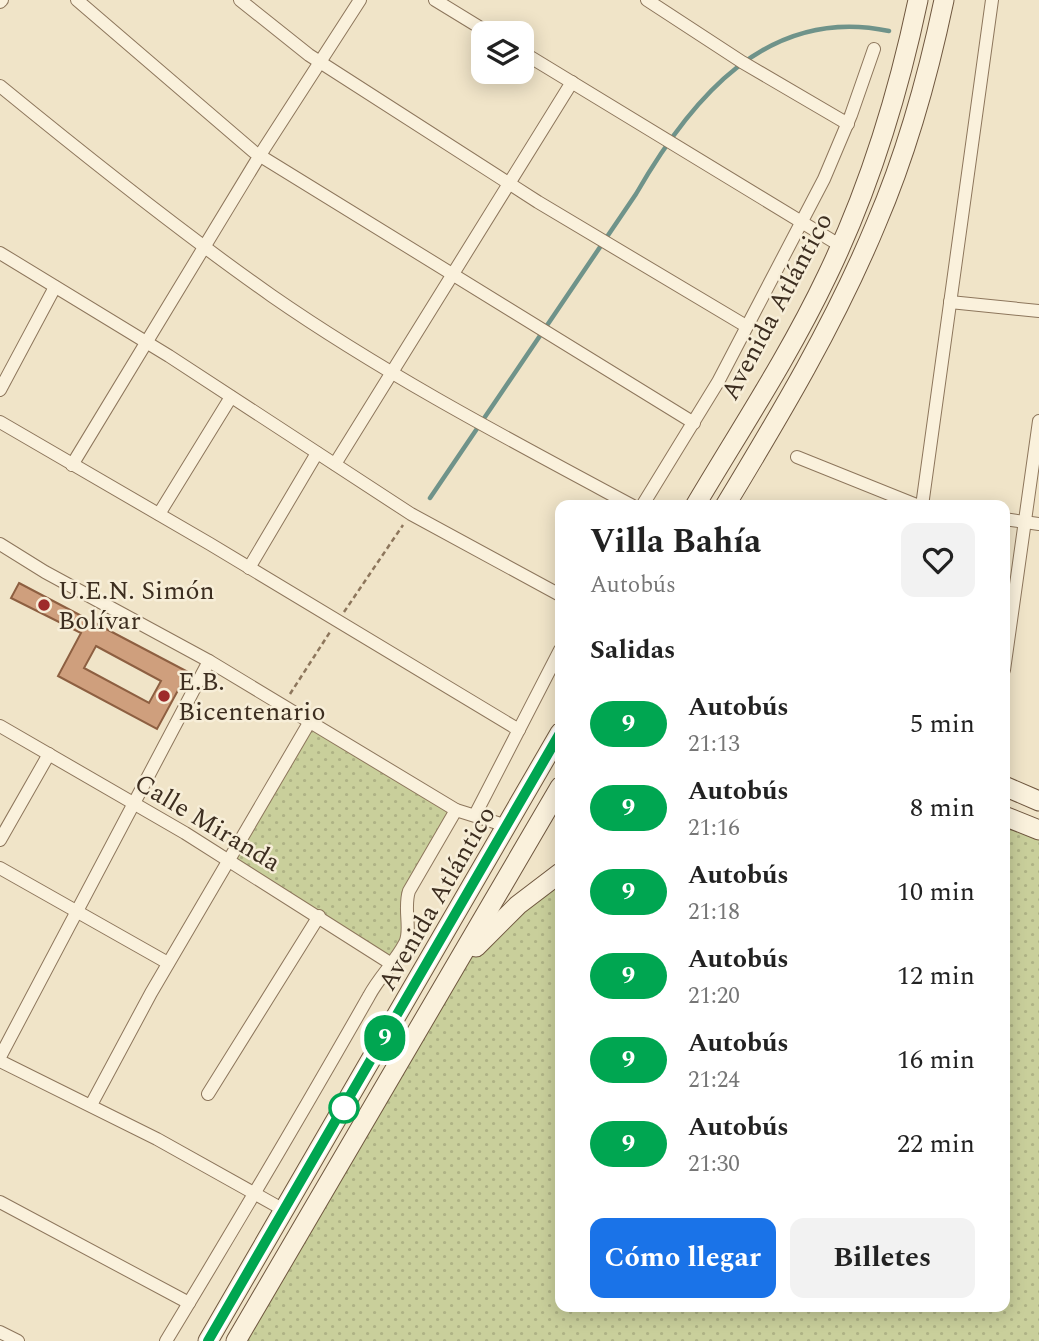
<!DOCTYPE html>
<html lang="es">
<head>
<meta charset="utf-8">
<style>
	body { margin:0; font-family:Spectral,serif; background:#f2f2f2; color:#222; height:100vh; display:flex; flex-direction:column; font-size:26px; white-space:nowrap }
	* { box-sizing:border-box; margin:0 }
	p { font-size:23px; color:#767676 }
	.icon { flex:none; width:38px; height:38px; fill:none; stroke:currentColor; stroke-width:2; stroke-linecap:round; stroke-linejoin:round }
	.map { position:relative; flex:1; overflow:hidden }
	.sheet { position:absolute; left:555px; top:500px; width:455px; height:812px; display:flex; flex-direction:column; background:#fff; border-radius:14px; box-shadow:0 4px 18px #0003 }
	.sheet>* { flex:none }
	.badge { padding:0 14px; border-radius:23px; font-size:24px; line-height:46px }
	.tools { position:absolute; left:471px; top:21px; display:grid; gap:14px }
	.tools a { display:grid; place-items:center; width:63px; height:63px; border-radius:14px; background:#fff; box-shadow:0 4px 18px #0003; font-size:35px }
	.map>.badge { position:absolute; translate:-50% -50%; box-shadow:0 0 0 4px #fff }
	h2 { padding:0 35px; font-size:26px; line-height:63px }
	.round { display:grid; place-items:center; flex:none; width:74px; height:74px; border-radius:14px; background:#f2f2f2 }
	.summary { display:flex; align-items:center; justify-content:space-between; height:119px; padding:0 35px }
	h1 { font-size:33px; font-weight:700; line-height:52px }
	.cta { display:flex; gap:14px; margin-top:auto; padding:14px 35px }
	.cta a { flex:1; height:80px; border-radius:14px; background:#1a73e8; color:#fff; font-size:28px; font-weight:700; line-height:80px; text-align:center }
	.cta a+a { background:#f2f2f2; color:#222 }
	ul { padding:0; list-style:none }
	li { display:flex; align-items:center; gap:21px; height:84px; padding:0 35px }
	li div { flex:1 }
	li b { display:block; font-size:26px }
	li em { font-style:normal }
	li .badge { min-width:77px; font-weight:700; text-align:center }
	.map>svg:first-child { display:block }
</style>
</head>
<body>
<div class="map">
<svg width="1039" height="1341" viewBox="0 0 1039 1341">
	<defs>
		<pattern id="grass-dots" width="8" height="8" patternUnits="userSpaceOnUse" patternTransform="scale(1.75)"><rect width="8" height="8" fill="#c9cf9b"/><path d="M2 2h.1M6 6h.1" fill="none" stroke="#aeb285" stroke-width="1.8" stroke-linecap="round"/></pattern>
	</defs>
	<rect width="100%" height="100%" fill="#f0e4c8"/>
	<g fill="url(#grass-dots)">
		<polygon points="309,723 456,810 409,891 408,926 390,963 227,859"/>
		<polygon points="1005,816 1039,830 1039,1341 236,1341 473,951 560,873 560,1307 1004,1307"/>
	</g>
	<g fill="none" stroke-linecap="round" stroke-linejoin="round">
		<path stroke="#6f938a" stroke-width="4.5" d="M430 498 636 194C690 100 767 5 889 31"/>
	</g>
	<path fill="#cf9f7d" stroke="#8d5f41" stroke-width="2" fill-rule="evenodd" d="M19 583 188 672 157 729 58 676 81 633 11 598ZM96 646 161 681 149 703 84 668Z"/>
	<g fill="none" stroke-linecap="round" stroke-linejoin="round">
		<g stroke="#8d765c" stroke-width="14">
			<g id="street">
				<polyline points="77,0 254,152 694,423"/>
				<polyline points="240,0 309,55 538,202 746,326"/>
				<polyline points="435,0 489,33"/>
				<polyline points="647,0 742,62 848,124"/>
				<polyline points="0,2 2,0"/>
				<polyline points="522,52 841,246"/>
				<path d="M0 86C88 158 178 230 272 296 386 375 510 440 633 506"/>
				<polyline points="0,253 169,356 411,514 560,595"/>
				<polyline points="950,302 1039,311"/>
				<polyline points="0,390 55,287"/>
				<polyline points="0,422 210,544 519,730"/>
				<polyline points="797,457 919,506"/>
				<polyline points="335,464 572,82"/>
				<polyline points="72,465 260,155 360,0"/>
				<polyline points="642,506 718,382 824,179 851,115 874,49"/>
				<polyline points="922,506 992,0"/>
				<polyline points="159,514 231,397"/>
				<polyline points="1004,519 1039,524"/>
				<polyline points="0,544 45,572 209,661 456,810 507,826"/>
				<polyline points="249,568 317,453"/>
				<polyline points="1004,670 1039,421"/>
				<polyline points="0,726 185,833 390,963"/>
				<polyline points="475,815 560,650"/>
				<polyline points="0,840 49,754"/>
				<polyline points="0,868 168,963"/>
				<polyline points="0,1057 209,661"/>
				<polyline points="0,1061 157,1139 284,1210"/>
				<polyline points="208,1094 319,916"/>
				<polyline points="91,1105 151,993 309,723"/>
				<polyline points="0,1202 189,1303"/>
				<polyline points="0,1332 18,1341"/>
				<path d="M166 1341C235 1227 303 1112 369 996 379 977 396 961 405 943 412 930 403 909 409 891L456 810"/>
			</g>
		</g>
		<g stroke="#6f573f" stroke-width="21">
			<g id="secondary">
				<path d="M695 506C740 430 789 356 827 276 869 189 898 95 918 0"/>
				<path d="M725 506C780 415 835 323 876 224 907 152 928 76 944 0"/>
				<polyline points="1004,786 1039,801"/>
				<polyline points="1004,816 1039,830"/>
				<polyline points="476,947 518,905 560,873"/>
				<polyline points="208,1341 560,733"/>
				<polyline points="236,1341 560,787"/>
			</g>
		</g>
		<g stroke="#8d765c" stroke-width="2.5" stroke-dasharray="5 3.5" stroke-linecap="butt">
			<polyline points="344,612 403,525"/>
			<polyline points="290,694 330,632"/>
		</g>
		<use href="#street" stroke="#faf1dc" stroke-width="12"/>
		<use href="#secondary" stroke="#faf1dc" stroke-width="19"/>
	</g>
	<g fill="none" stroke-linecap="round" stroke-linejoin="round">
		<g stroke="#fff" stroke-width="16">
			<polyline id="line" points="208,1341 560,733"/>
		</g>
		<use href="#line" stroke="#00a651" stroke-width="10"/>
	</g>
	<g fill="#9e2a2b" stroke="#f7eed8" stroke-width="2.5">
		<circle cx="44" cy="605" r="7"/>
		<circle cx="164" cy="696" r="7"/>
	</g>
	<circle fill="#fff" stroke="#00a651" stroke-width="3.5" cx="344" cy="1108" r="14"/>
	<g text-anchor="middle" stroke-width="5" stroke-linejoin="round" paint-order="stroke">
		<g font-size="26" fill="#3d2e20" stroke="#f7eed8">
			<text transform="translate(776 306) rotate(-62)" y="9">Avenida Atlántico</text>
			<text transform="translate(208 822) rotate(31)" y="9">Calle Miranda</text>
			<text transform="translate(436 898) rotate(-60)" y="9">Avenida Atlántico</text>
		</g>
		<g font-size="26" fill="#3d2e20" stroke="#f7eed8" text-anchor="start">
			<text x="58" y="599">U.E.N. Simón<tspan x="58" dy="30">Bolívar</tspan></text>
			<text x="178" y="690">E.B.<tspan x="178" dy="30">Bicentenario</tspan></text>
		</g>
	</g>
</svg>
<div class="tools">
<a><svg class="icon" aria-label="layers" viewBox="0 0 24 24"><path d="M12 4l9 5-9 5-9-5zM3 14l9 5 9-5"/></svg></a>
</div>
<b class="badge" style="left:385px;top:1038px;background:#00a651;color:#fff">9</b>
<section class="sheet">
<div class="summary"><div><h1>Villa Bahía</h1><p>Autobús</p></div><a class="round"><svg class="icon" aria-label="heart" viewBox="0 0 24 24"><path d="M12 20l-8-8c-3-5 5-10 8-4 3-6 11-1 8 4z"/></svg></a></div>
<h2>Salidas</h2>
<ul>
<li><span class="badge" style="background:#00a651;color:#fff">9</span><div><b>Autobús</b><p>21:13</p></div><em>5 min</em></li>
<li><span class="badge" style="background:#00a651;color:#fff">9</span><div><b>Autobús</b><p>21:16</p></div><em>8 min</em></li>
<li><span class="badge" style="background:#00a651;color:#fff">9</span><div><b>Autobús</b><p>21:18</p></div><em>10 min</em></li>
<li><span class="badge" style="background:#00a651;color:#fff">9</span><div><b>Autobús</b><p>21:20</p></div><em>12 min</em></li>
<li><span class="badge" style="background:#00a651;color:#fff">9</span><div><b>Autobús</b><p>21:24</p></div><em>16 min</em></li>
<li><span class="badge" style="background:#00a651;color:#fff">9</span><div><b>Autobús</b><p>21:30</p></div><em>22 min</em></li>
</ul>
<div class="cta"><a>Cómo llegar</a><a>Billetes</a></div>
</section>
</div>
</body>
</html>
